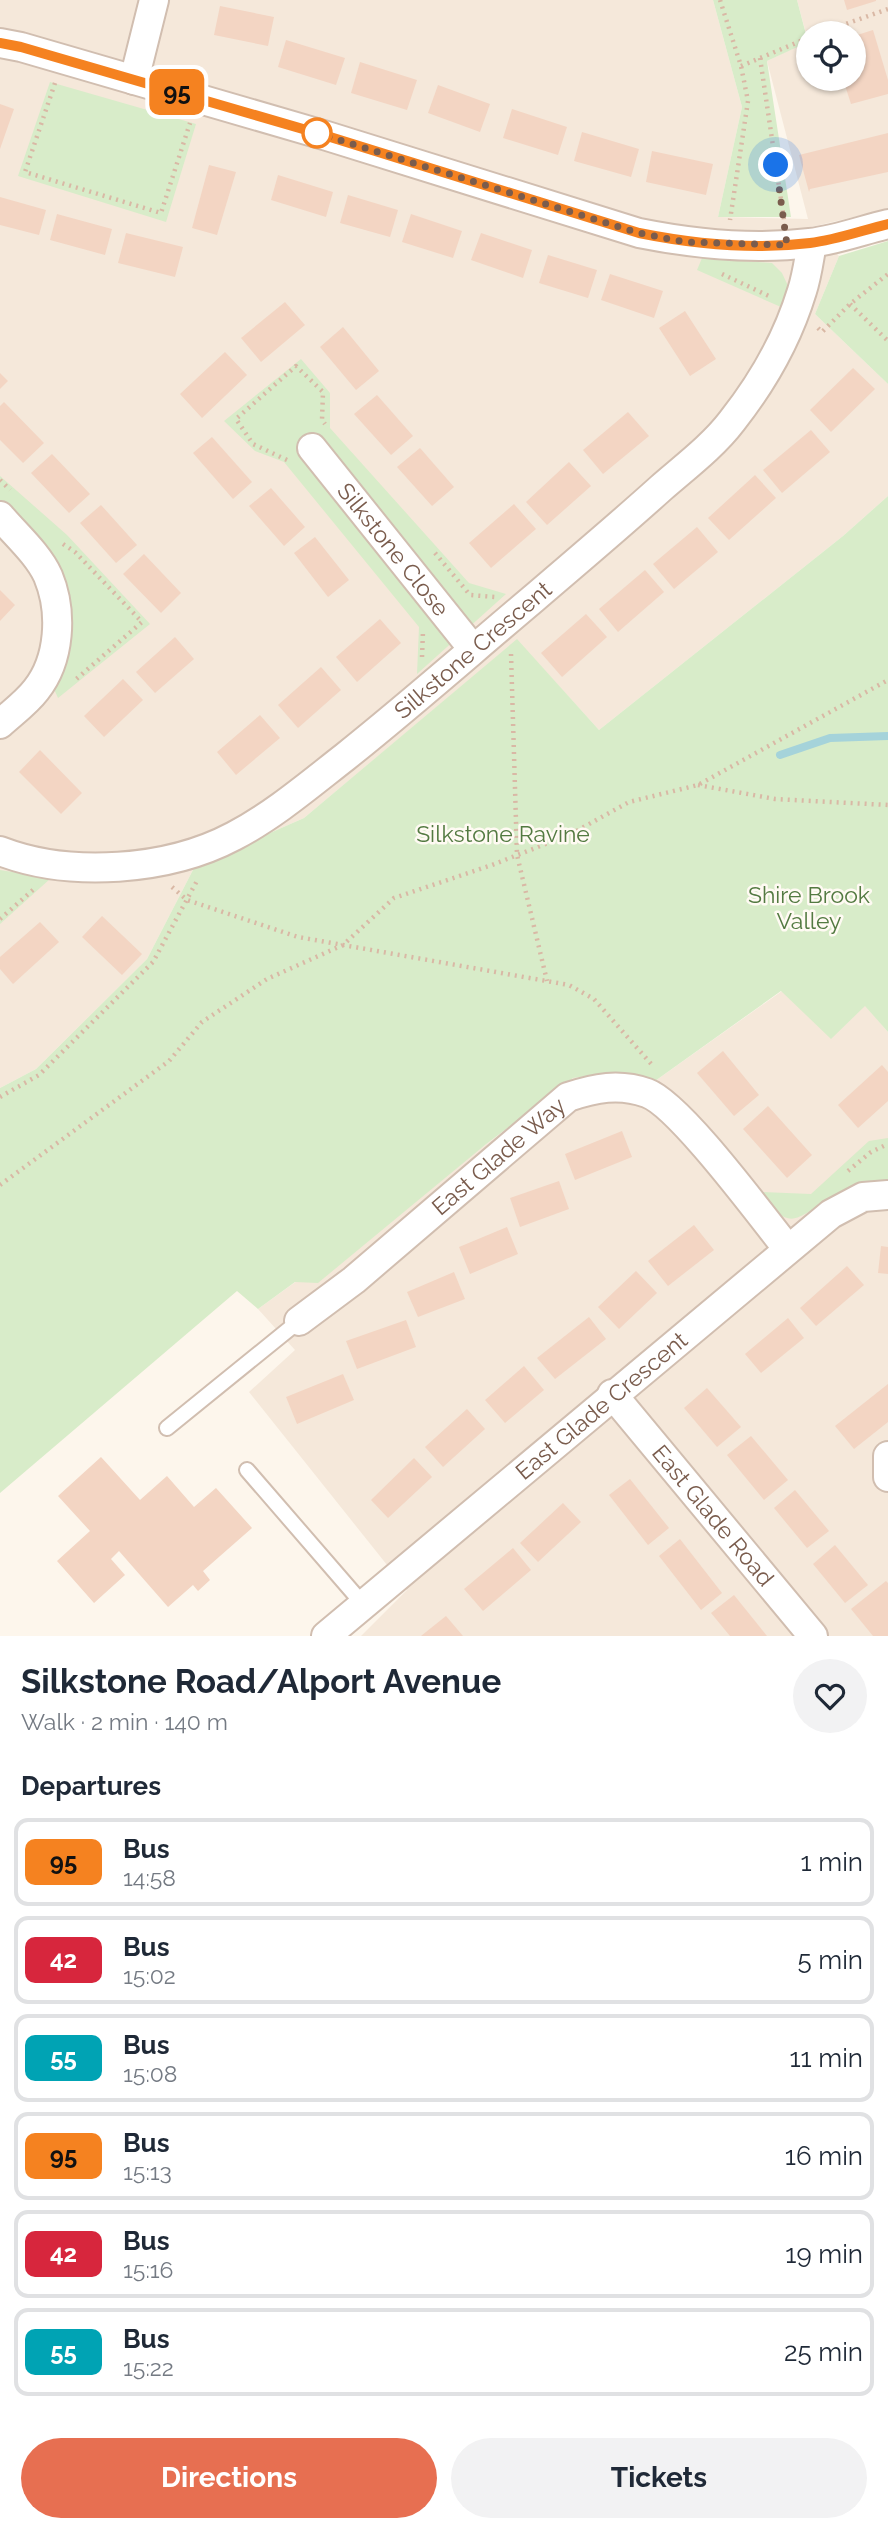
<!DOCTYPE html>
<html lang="en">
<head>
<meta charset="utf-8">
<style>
	body { margin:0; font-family:Raleway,sans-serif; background:#f2f2f3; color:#1f2937; height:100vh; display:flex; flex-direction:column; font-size:26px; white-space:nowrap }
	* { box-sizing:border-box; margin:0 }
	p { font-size:23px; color:#747a83 }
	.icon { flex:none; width:38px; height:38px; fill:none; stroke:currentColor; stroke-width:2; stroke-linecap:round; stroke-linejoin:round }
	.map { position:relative; height:1636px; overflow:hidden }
	.panel { display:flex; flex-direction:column; background:#fff; flex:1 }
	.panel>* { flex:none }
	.badge { padding:0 14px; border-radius:10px; font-size:24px; line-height:46px }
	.buttons { position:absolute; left:796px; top:21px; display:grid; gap:14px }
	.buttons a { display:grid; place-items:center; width:70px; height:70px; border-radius:50%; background:#fff; box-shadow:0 2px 5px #0004; font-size:35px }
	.you { position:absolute; width:35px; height:35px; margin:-18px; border:5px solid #fff; border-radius:50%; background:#1a73e8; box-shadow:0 0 0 10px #1a73e833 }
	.map>.badge { position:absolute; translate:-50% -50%; box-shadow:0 0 0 4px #fff }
	h2 { padding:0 21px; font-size:26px; line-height:63px }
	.round { display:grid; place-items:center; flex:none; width:74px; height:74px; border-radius:37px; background:#f2f2f3 }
	.summary { display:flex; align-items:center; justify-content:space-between; height:119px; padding:0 21px }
	h1 { font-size:33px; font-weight:700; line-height:52px }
	.action { display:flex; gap:14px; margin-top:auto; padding:14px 21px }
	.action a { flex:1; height:80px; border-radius:42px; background:#e76f51; color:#fff; font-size:28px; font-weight:700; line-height:80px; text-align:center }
	.action a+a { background:#f2f2f3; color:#1f2937 }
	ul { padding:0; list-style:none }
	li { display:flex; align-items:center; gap:21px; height:88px; margin:0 14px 10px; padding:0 7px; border:4px solid #e0e1e3; border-radius:14px }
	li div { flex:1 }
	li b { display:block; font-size:26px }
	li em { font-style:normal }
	li .badge { min-width:77px; font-weight:700; text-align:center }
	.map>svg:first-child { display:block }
</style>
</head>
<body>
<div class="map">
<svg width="888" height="1636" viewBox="0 0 888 1636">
	<rect width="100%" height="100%" fill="#fdf6ec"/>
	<g fill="#f5e8da" fill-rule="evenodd">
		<path d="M0 0H713L742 107 718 217 808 219 767 61 808 41 797 0H888V209L811 227 839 256 815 314 888 384V496L843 536 599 730 517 640 304 818 195 866 147 959 36 1069 0 1088ZM808 33H854V79H808Z"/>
		<polygon points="782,991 831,1038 865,1005 888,1032 888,1636 361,1636 407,1590 249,1392 295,1350 258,1309 485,1145 573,1078 610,1073 641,1076 655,1081"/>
	</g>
	<g fill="#d8ecc9">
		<polygon points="713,0 797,0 808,42 767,61 791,217 718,217 742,107"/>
		<polygon points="50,82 196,124 166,222 18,176"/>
		<polygon points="888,241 888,384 815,314 839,256"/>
		<polygon points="702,258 772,263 782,273 789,288 781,307 697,270"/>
		<polygon points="301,359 330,393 330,428 469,583 506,594 417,674 419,627 284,462 255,451 224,421"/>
		<polygon points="0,476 67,535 150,624 58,698 54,689 64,669 68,635 0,503"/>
		<polygon points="888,496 888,1032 865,1006 831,1039 781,991 655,1081 641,1076 610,1073 573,1078 485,1145 318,1283 295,1282 258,1309 237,1291 0,1493 0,1088 36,1069 147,959 195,866 304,818 517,639 599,730 843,536"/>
		<polygon points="0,870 51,878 0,924"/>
		<path d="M888 1138V1182C871 1187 851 1190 835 1197 798 1214 791 1238 762 1192L811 1194 869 1141Z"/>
	</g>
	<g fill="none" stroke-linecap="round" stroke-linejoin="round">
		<polyline stroke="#a5d3da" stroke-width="8" points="780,755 830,738 888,736"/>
	</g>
	<g fill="#f3d5c3">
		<polygon points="844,0 876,0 876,1 847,10"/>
		<polygon points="220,6 274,17 268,46 214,35"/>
		<polygon points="873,30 888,80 888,94 851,104 843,79 854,79 854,36"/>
		<polygon points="286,40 345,58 336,85 278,67"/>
		<polygon points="360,62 417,80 407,110 351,93"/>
		<polygon points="438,85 490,104 480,132 428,113"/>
		<polygon points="0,104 14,109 0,149"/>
		<polygon points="512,109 567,127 558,155 503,138"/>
		<polygon points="582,132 639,149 631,177 574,161"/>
		<polygon points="888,133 888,172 810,189 809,192 799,155"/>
		<polygon points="652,151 713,164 706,195 646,182"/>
		<polygon points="209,165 236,172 217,235 192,228"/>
		<polygon points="278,175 333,192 326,217 271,200"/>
		<polygon points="348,195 398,210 390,237 340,223"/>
		<polygon points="0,197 46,210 39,235 0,225"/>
		<polygon points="57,214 112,229 105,255 50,240"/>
		<polygon points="411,214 462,231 453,258 402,242"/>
		<polygon points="126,233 183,247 175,277 118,263"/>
		<polygon points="481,233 532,250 523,278 471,260"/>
		<polygon points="548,255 597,270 588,298 539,283"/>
		<polygon points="610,274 663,291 654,318 601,300"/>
		<polygon points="285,302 305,325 261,362 241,338"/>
		<polygon points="685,311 716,359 690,376 659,328"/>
		<polygon points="343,327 379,371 356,390 320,347"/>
		<polygon points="225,352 247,375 202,418 180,394"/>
		<polygon points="853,368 875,389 831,432 810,410"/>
		<polygon points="0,373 8,381 0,389"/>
		<polygon points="377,395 413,436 391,455 354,414"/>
		<polygon points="4,402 44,443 23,463 0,440 0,406"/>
		<polygon points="628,412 649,436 603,474 583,450"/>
		<polygon points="811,430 830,452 782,493 763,470"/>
		<polygon points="212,437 252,482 233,499 193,453"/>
		<polygon points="420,448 454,487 432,506 397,467"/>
		<polygon points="52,454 90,494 69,513 31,473"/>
		<polygon points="569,462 591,486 547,525 526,502"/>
		<polygon points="755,475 776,498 729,540 708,518"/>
		<polygon points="271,488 305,527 284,546 249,506"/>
		<polygon points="514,504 536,529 491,568 469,543"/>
		<polygon points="101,505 137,545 116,563 80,523"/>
		<polygon points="697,527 718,552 674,589 653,564"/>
		<polygon points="315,537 349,580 328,597 294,553"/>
		<polygon points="144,554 181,593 161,613 123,574"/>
		<polygon points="645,570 664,592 618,632 599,609"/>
		<polygon points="0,590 15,605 0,621"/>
		<polygon points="586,614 607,637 562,677 541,653"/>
		<polygon points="380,619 401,643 357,682 336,657"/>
		<polygon points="175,637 194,659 155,693 136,672"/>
		<polygon points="321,667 341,690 298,728 278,705"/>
		<polygon points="123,679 143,700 104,737 84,716"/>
		<polygon points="260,715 280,738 236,775 217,752"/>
		<polygon points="40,750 82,793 61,814 19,772"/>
		<polygon points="102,916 142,954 122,975 82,937"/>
		<polygon points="40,922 59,942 13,984 0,969 0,957"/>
		<polygon points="723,1051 759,1095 734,1116 697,1073"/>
		<polygon points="882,1065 888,1072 888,1101 858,1128 838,1105"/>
		<polygon points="768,1106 812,1155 787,1178 743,1129"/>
		<polygon points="622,1131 632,1157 575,1180 565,1154"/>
		<polygon points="559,1181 569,1209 520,1227 510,1198"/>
		<polygon points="694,1225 714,1250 668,1286 648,1261"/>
		<polygon points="507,1227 518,1254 470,1274 459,1247"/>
		<polygon points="881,1246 888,1247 888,1274 878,1273"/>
		<polygon points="847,1266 864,1285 816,1326 800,1308"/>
		<polygon points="636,1271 657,1293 619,1329 598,1307"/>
		<polygon points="454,1272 465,1299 418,1317 407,1292"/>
		<polygon points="589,1317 606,1339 555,1379 537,1358"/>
		<polygon points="788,1318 804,1338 761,1373 745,1354"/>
		<polygon points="406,1320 416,1347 357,1369 346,1341"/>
		<polygon points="524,1366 544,1390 505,1423 485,1400"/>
		<polygon points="343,1374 354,1400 297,1424 286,1397"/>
		<polygon points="888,1384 888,1422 854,1449 835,1426"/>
		<polygon points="707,1388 741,1427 717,1447 684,1408"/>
		<polygon points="467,1409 485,1429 443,1467 425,1447"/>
		<polygon points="751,1436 788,1480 764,1500 727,1455"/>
		<polygon points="101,1457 140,1500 167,1476 194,1507 216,1488 252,1528 203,1571 210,1580 198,1591 193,1585 168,1607 119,1551 111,1559 125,1575 94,1603 57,1561 90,1531 58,1496"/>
		<polygon points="414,1458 432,1477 388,1518 371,1500"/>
		<polygon points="630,1479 669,1528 648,1545 609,1495"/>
		<polygon points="795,1490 829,1531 807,1548 774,1508"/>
		<polygon points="563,1503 581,1522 538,1562 520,1543"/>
		<polygon points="680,1539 722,1593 701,1610 659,1556"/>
		<polygon points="835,1545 868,1585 845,1603 813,1564"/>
		<polygon points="513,1548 531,1570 483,1611 464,1589"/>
		<polygon points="886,1581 888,1583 888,1636 873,1636 851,1609"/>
		<polygon points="734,1595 755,1621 767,1636 730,1636 711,1613"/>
		<polygon points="446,1616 463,1636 421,1636"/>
	</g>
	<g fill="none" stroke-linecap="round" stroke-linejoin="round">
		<g stroke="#d1beb0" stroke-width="18">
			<g id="lane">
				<polyline points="167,1428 299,1321"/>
				<polyline points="247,1470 363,1604"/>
			</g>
		</g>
		<g stroke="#d1beb0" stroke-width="32">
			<g id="street">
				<path d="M0 43 21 47 327 136 639 233C694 244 753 250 810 243 836 240 863 230 888 224"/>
				<polyline points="134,80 154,0"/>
				<path id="s1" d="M312 448 473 649"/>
				<path d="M0 516C16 535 38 554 48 576 63 612 60 660 36 690 26 703 12 713 0 724"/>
				<path id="s2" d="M0 851C70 878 168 871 234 836 274 815 309 785 345 757 409 706 470 652 533 599 576 562 619 526 661 488 685 467 713 446 732 421 762 383 788 337 802 291 807 276 809 259 812 243"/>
				<path id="s3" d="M299 1321 354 1280 568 1097C595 1088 619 1083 647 1093 680 1105 762 1217 788 1249"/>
				<path id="s4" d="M612 1394 813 1636"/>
				<polyline points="888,1456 888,1477"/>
				<path id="s5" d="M326 1636 831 1214 863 1197 888 1195"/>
			</g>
		</g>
		<g stroke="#d9b8a5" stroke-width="4.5" stroke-dasharray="2 5" stroke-linecap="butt">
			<polyline points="720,0 741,66 748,101 730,220"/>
			<polyline points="820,33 888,9"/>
			<polyline points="760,58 784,220"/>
			<polyline points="741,66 808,38"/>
			<polyline points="55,83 25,172 161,213 190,123"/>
			<polyline points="722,274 771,297"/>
			<polyline points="850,304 888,341"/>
			<polyline points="818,328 822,332 850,304 888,274"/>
			<polyline points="287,460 253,444 236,419 296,366 323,392 322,420 325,424"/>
			<polyline points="0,480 10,490"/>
			<polyline points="63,544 75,552 142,622 74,681"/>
			<polyline points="435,553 470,595 495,597"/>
			<polyline points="511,654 517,855 547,981"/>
			<polyline points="422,657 423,631"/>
			<polyline points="698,785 775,799 888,805"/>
			<polyline points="172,887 187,900 298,937 569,985 594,999 653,1066"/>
			<polyline points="0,919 34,889"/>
			<polyline points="0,1097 39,1075 153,962 198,879"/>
			<polyline points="848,1171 871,1152 888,1144"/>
			<polyline points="0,1185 169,1061 202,1022 267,979 343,945 394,898 492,865 571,834 629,802 698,785 888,680"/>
		</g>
		<use href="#lane" stroke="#fff" stroke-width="14"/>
		<use href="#street" stroke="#fff" stroke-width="28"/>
	</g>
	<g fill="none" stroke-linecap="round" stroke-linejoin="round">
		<g stroke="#fff" stroke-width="16">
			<path id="line" d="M0 43 21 47 327 136 639 233C694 244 753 250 810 243 836 240 863 230 888 224"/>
		</g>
		<use href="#line" stroke="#f58220" stroke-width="10"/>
		<polyline stroke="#7a5c4d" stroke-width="7" stroke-dasharray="0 12.6" points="317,133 639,233 685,242 787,245 776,165"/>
	</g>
	<circle fill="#fff" stroke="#f58220" stroke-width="3.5" cx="317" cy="133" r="14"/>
	<g text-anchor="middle" stroke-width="5" stroke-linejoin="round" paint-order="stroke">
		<g font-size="23" fill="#7a5c4d" stroke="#fffaf3">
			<text dy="8" stroke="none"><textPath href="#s1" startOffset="130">Silkstone Close</textPath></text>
			<text dy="8" stroke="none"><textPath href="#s2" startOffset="544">Silkstone Crescent</textPath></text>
			<text dy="8" stroke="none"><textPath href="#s3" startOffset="259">East Glade Way</textPath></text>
			<text dy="8" stroke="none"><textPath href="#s5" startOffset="359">East Glade Crescent</textPath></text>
			<text dy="8" stroke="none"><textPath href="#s4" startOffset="158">East Glade Road</textPath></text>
		</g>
		<g font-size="23" fill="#537a41" stroke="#fffaf3">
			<text x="503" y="842">Silkstone Ravine</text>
			<text x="809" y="903">Shire Brook<tspan x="809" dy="26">Valley</tspan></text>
		</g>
	</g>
</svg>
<div class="buttons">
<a><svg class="icon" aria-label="locate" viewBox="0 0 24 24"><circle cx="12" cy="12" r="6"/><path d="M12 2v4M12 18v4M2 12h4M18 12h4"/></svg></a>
</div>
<div class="you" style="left:776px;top:165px"></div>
<b class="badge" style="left:177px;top:92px;background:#f58220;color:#111">95</b>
</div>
<section class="panel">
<div class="summary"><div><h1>Silkstone Road/Alport Avenue</h1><p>Walk · 2 min · 140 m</p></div><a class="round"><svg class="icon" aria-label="heart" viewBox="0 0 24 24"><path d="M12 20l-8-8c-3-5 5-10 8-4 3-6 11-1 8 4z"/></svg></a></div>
<h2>Departures</h2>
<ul>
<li><span class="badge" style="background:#f58220;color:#111">95</span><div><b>Bus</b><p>14:58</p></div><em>1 min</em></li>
<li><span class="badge" style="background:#d7263d;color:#fff">42</span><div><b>Bus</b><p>15:02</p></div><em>5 min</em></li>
<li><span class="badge" style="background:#00a3b4;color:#fff">55</span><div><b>Bus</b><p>15:08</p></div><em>11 min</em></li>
<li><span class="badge" style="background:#f58220;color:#111">95</span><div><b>Bus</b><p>15:13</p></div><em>16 min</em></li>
<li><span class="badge" style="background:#d7263d;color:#fff">42</span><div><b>Bus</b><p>15:16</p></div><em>19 min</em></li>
<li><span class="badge" style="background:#00a3b4;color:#fff">55</span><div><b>Bus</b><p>15:22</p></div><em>25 min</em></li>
</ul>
<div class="action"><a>Directions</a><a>Tickets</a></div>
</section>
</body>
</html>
